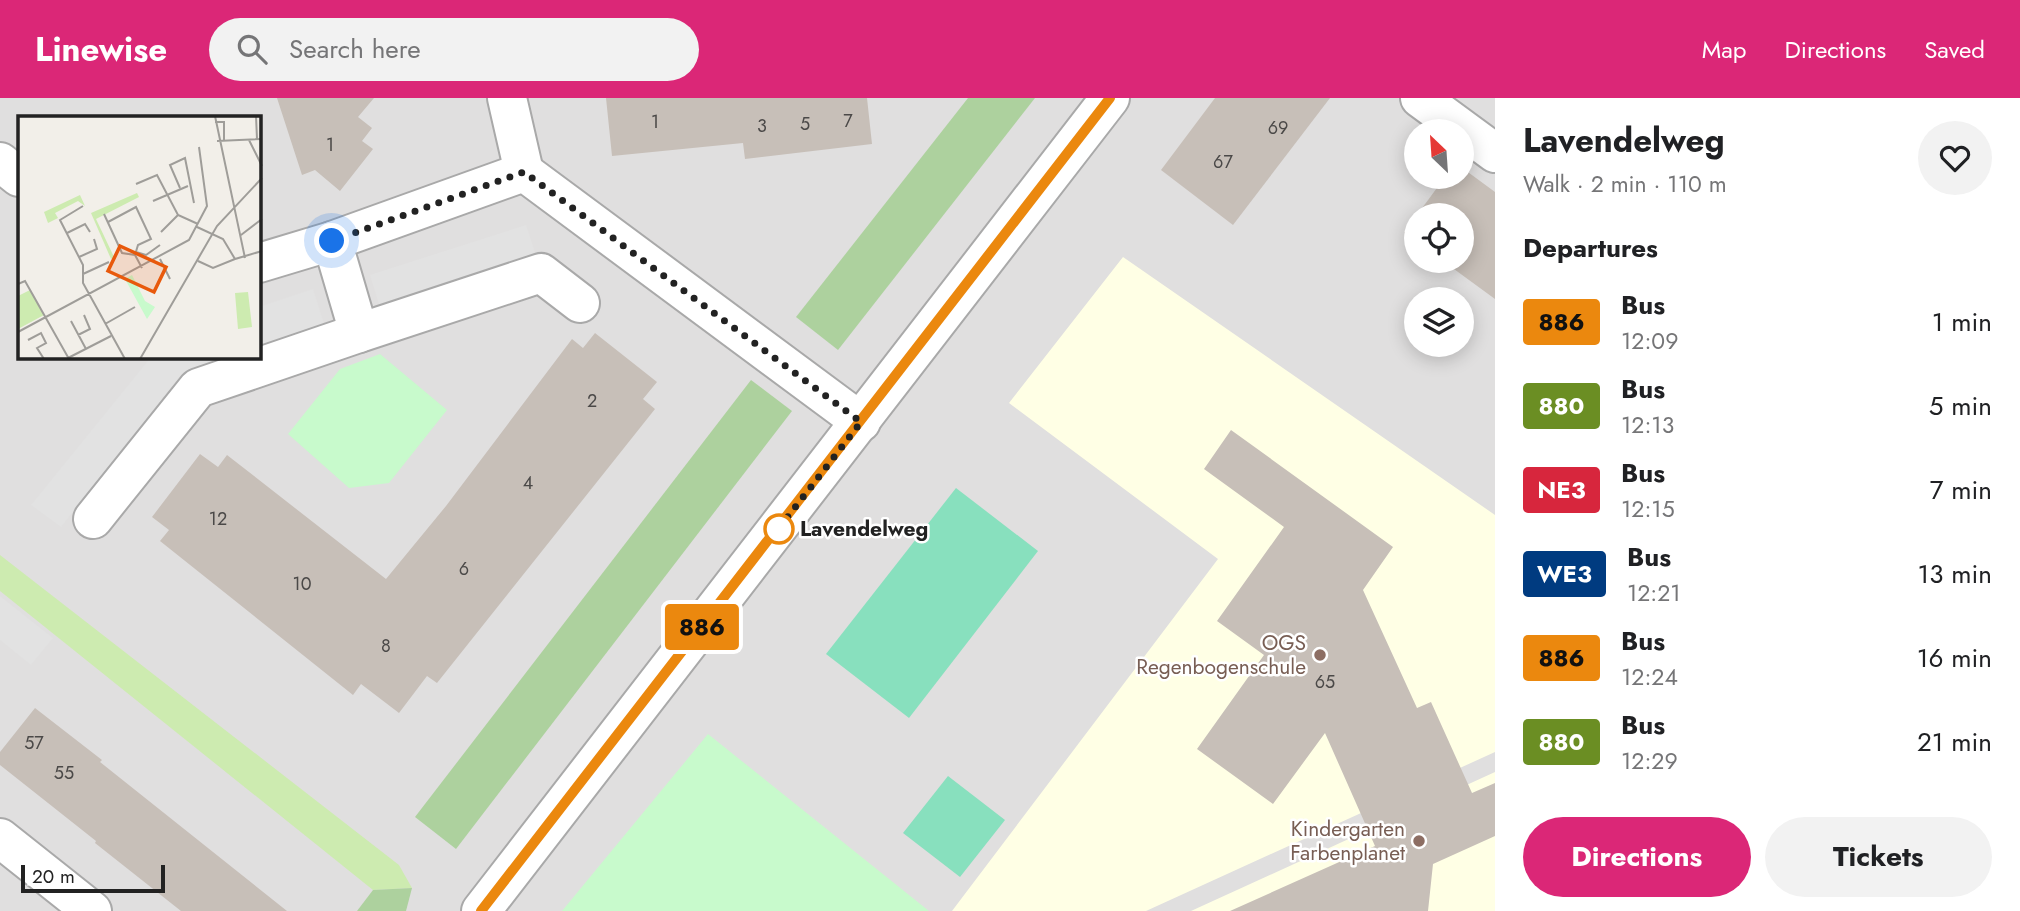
<!DOCTYPE html>
<html lang="en">
<head>
<meta charset="utf-8">
<style>
	body { margin:0; font-family:Jost,sans-serif; background:#f2f2f2; color:#202124; height:100vh; display:flex; flex-direction:column; font-size:26px; white-space:nowrap }
	* { box-sizing:border-box; margin:0 }
	p { font-size:23px; color:#757577 }
	.icon { flex:none; width:38px; height:38px; fill:none; stroke:currentColor; stroke-width:2; stroke-linecap:round; stroke-linejoin:round }
	.map { position:relative; flex:1; overflow:hidden }
	.side { display:flex; flex-direction:column; background:#fff; width:525px }
	.side>* { flex:none }
	.badge { padding:0 14px; border-radius:5px; font-size:24px; line-height:46px }
	.needle { width:46px; rotate:335deg }
	.buttons { position:absolute; left:1404px; top:21px; display:grid; gap:14px }
	.buttons a { display:grid; place-items:center; width:70px; height:70px; border-radius:50%; background:#fff; box-shadow:0 4px 18px #0003; font-size:35px }
	.scale { position:absolute; left:21px; bottom:18px; width:144px; box-sizing:border-box; padding-left:7px; border:4px solid #222; border-top:0; font-size:19px; line-height:24px; white-space:nowrap; color:#222; -webkit-text-stroke:5px #fff; paint-order:stroke }
	.you { position:absolute; width:35px; height:35px; margin:-18px; border:5px solid #fff; border-radius:50%; background:#1a73e8; box-shadow:0 0 0 10px #1a73e833 }
	.map>.badge { position:absolute; translate:-50% -50%; box-shadow:0 0 0 4px #fff }
	h2 { padding:0 28px; font-size:26px; line-height:63px }
	.round { display:grid; place-items:center; flex:none; width:74px; height:74px; border-radius:37px; background:#f2f2f2 }
	.headline { display:flex; align-items:center; justify-content:space-between; height:119px; padding:0 28px }
	h1 { font-size:33px; font-weight:700; line-height:52px }
	.primary-button { display:flex; gap:14px; margin-top:auto; padding:14px 28px }
	.primary-button a { flex:1; height:80px; border-radius:42px; background:#db2777; color:#fff; font-size:28px; font-weight:700; line-height:80px; text-align:center }
	.primary-button a+a { background:#f2f2f2; color:#202124 }
	ul { padding:0; list-style:none }
	li { display:flex; align-items:center; gap:21px; height:84px; padding:0 28px }
	li div { flex:1 }
	li b { display:block; font-size:26px }
	li em { font-style:normal }
	li .badge { min-width:77px; font-weight:700; text-align:center }
	header { display:flex; align-items:center; gap:42px; box-sizing:border-box; height:98px; padding:0 35px; background:#db2777; color:#fff }
	header strong { font-size:33px }
	nav { display:flex; gap:38px; margin-inline-start:auto; font-size:24px }
	.search { width:490px; height:63px; background:#f2f2f2; display:flex; align-items:center; gap:18px; box-sizing:border-box; padding:0 24px; border-radius:38px; color:#757577; font-size:26px }
	main { display:flex; flex:1; min-height:0 }
	.map>svg:first-child { display:block }
</style>
</head>
<body>
<header>
<strong>Linewise</strong>
<div class="search"><svg class="icon" aria-label="search" viewBox="0 0 24 24"><circle cx="10" cy="10" r="6"/><path d="M15 15l6 6"/></svg>Search here</div>
<nav><a>Map</a><a>Directions</a><a>Saved</a></nav>
</header>
<main>
<div class="map">
<svg width="1495" height="813" viewBox="0 0 1495 813">
	<rect width="100%" height="100%" fill="#f2efe9"/>
	<path fill="#e0dfdf" fill-rule="evenodd" d="M0 0H1495V813H0ZM19 19H259V259H19ZM1416 33H1461V79H1416ZM1416 117H1461V163H1416ZM1416 201H1461V247H1416Z"/>
	<g fill="#ffffe5">
		<polygon points="1123,159 1495,417 1495,654 1146,813 952,813 1218,461 1009,305"/>
		<polygon points="1495,674 1495,813 1191,813"/>
	</g>
	<polygon fill="#cdebb0" points="0,457 399,767 412,790 373,792 0,493"/>
	<g fill="#add19e">
		<polygon points="968,0 1035,0 838,252 796,219"/>
		<polygon points="751,282 792,313 456,751 415,719"/>
		<polygon points="412,790 406,813 357,813 373,792"/>
	</g>
	<g fill="#c8facc">
		<polygon points="380,256 447,312 389,385 349,390 288,336 340,271"/>
		<polygon points="708,636 929,813 562,813"/>
	</g>
	<g fill="#88e0be">
		<polygon points="956,390 1038,453 909,620 826,556"/>
		<polygon points="948,678 1005,722 960,779 903,735"/>
	</g>
	<g fill="#e2e2e2">
		<polygon points="526,127 536,158 380,209 370,177"/>
		<polygon points="313,191 325,229 259,251 259,209"/>
		<polygon points="151,259 236,259 181,277 61,429 31,407"/>
		<polygon points="0,498 53,540 31,567 0,542"/>
	</g>
	<g fill="#c7bfb8">
		<polygon points="277,0 374,0 358,19 372,30 362,43 373,51 340,93 315,72 302,77"/>
		<polygon points="606,0 867,0 872,46 745,61 743,45 612,58"/>
		<polygon points="1215,0 1330,0 1233,127 1161,72"/>
		<polygon points="1461,69 1495,94 1495,201 1443,163 1461,163 1461,117 1417,117 1445,79 1461,79"/>
		<polygon points="1416,119 1416,143 1404,135"/>
		<polygon points="595,235 657,284 643,301 655,311 437,585 427,578 399,615 361,586 353,597 160,443 169,432 152,419 200,356 218,369 227,357 386,481 446,408 572,241 583,250"/>
		<polygon points="1231,332 1393,449 1363,492 1417,610 1431,604 1472,695 1495,685 1495,738 1433,766 1428,813 1230,813 1375,748 1325,635 1273,706 1197,651 1264,557 1217,523 1284,429 1204,371"/>
		<polygon points="35,610 102,662 100,664 287,813 181,813 95,745 96,743 0,667 0,654"/>
	</g>
	<g fill="none" stroke-linecap="round" stroke-linejoin="round">
		<g stroke="#a9a9a9" stroke-width="42">
			<g id="minor">
				<polyline points="507,0 524,74"/>
				<polyline points="1420,0 1495,55"/>
				<polyline points="0,64 19,79"/>
				<polyline points="332,143 359,235 541,175 580,205"/>
				<polyline points="259,165 332,143 524,74 861,324"/>
				<polyline points="93,421 198,290 359,235"/>
				<polyline points="0,740 92,813"/>
				<polyline points="481,813 1110,0"/>
			</g>
		</g>
		<use href="#minor" stroke="#fff" stroke-width="38"/>
	</g>
	<g fill="none" stroke-linecap="round" stroke-linejoin="round">
		<g stroke="#fff" stroke-width="16">
			<polyline id="line" points="481,813 1110,0"/>
		</g>
		<use href="#line" stroke="#eb880e" stroke-width="10"/>
		<polyline stroke="#222" stroke-width="7" stroke-dasharray="0 12.6" points="332,143 524,74 861,324 773,438 779,431"/>
	</g>
	<circle fill="#fff" stroke="#eb880e" stroke-width="3.5" cx="779" cy="431" r="14"/>
	<g fill="#8d6e63" stroke="#fff" stroke-width="2.5">
		<circle cx="1320" cy="557" r="7"/>
		<circle cx="1419" cy="743" r="7"/>
	</g>
	<g text-anchor="middle" stroke-width="5" stroke-linejoin="round" paint-order="stroke">
		<g font-size="18" fill="#4b4948">
			<text x="848" y="29">7</text>
			<text x="655" y="30">1</text>
			<text x="805" y="32">5</text>
			<text x="762" y="34">3</text>
			<text x="1278" y="36">69</text>
			<text x="330" y="53">1</text>
			<text x="1223" y="70">67</text>
			<text x="592" y="309">2</text>
			<text x="528" y="391">4</text>
			<text x="218" y="427">12</text>
			<text x="464" y="477">6</text>
			<text x="302" y="492">10</text>
			<text x="386" y="554">8</text>
			<text x="1325" y="590">65</text>
			<text x="34" y="651">57</text>
			<text x="64" y="681">55</text>
		</g>
		<g font-size="21" font-weight="bold" fill="#222" stroke="#fff" text-anchor="start">
			<text x="800" y="438">Lavendelweg</text>
		</g>
		<g font-size="21" fill="#785e54" stroke="#fff" text-anchor="end">
			<text x="1306" y="552">OGS<tspan x="1306" dy="24">Regenbogenschule</tspan></text>
			<text x="1405" y="738">Kindergarten<tspan x="1405" dy="24">Farbenplanet</tspan></text>
		</g>
	</g>
	<g transform="translate(18 18)">
		<rect width="243" height="243" fill="#f2efe9"/>
		<path d="M119 77 121 81 78 103 96 141 93 143 73 97ZM62 79 67 90 60 85 37 97 40 102 30 107 26 96ZM12 174 26 199 0 213V180ZM230 176 234 211 220 213 217 177Z" fill="#cdebb0"/>
		<path d="M114 159 127 185 137 191 129 203 107 163Z" fill="#c8facc"/>
		<path fill="none" stroke="#9f9d99" stroke-width="2" d="M197 0 227 142M238 0 239 23M197 6H206V25M231 24 244 50M199 25 244 23M118 68 139 59 160 99 180 108M162 72 152 49 167 42 176 87M135 85 170 70M65 90 42 104 65 149V167L107 243M86 98 104 137 117 139 124 152M90 106 118 91 133 123 120 129 117 139M179 111 205 123 217 143 244 135M143 116 160 99M49 117 67 108 72 116M223 119 244 103M118 136 128 139 142 129M61 141 79 133 76 123M142 143 152 163M180 145 195 152 217 143M65 158 91 146M0 168 7 165 51 243M53 205 68 233M87 208 117 191M0 216 171 124 189 90 181 31M60 219 72 213 66 199M10 224 23 217 28 227 19 232 26 243M50 242 93 220M122 243 199 110 244 62"/>
		<path fill="#e8590c" fill-opacity="0.15" stroke="#e8590c" stroke-width="3.5" d="M102 130 148 151 136 176 90 155Z"/>
		<rect width="243" height="243" fill="none" stroke="#222" stroke-width="3.5"/>
	</g>
</svg>
<div class="buttons">
<a><svg class="needle" viewBox="-14 -14 28 28"><path d="M0-13l5 13h-10z" fill="#e53935"/><path d="M0 13l5-13h-10z" fill="#757577"/></svg></a>
<a><svg class="icon" aria-label="locate" viewBox="0 0 24 24"><circle cx="12" cy="12" r="6"/><path d="M12 2v4M12 18v4M2 12h4M18 12h4"/></svg></a>
<a><svg class="icon" aria-label="layers" viewBox="0 0 24 24"><path d="M12 4l9 5-9 5-9-5zM3 14l9 5 9-5"/></svg></a>
</div>
<div class="scale">20 m</div>
<div class="you" style="left:332px;top:143px"></div>
<b class="badge" style="left:702px;top:529px;background:#eb880e;color:#111">886</b>
</div>
<section class="side">
<div class="headline"><div><h1>Lavendelweg</h1><p>Walk · 2 min · 110 m</p></div><a class="round"><svg class="icon" aria-label="heart" viewBox="0 0 24 24"><path d="M12 20l-8-8c-3-5 5-10 8-4 3-6 11-1 8 4z"/></svg></a></div>
<h2>Departures</h2>
<ul>
<li><span class="badge" style="background:#eb880e;color:#111">886</span><div><b>Bus</b><p>12:09</p></div><em>1 min</em></li>
<li><span class="badge" style="background:#6b8e23;color:#fff">880</span><div><b>Bus</b><p>12:13</p></div><em>5 min</em></li>
<li><span class="badge" style="background:#d7263d;color:#fff">NE3</span><div><b>Bus</b><p>12:15</p></div><em>7 min</em></li>
<li><span class="badge" style="background:#003b80;color:#fff">WE3</span><div><b>Bus</b><p>12:21</p></div><em>13 min</em></li>
<li><span class="badge" style="background:#eb880e;color:#111">886</span><div><b>Bus</b><p>12:24</p></div><em>16 min</em></li>
<li><span class="badge" style="background:#6b8e23;color:#fff">880</span><div><b>Bus</b><p>12:29</p></div><em>21 min</em></li>
</ul>
<div class="primary-button"><a>Directions</a><a>Tickets</a></div>
</section>
</main>
</body>
</html>
